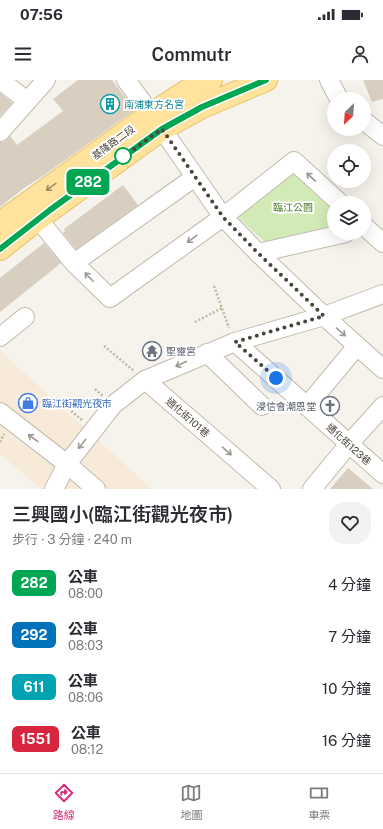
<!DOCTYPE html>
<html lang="zh-TW">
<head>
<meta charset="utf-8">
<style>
	body { margin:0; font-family:"Public Sans","Noto Sans TC",sans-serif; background:#f2f2f3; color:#2b2b33; height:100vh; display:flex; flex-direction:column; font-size:15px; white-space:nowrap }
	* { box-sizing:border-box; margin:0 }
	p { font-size:13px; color:#7c7c81 }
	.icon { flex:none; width:22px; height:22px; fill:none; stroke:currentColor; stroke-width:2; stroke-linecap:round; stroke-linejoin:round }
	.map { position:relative; height:409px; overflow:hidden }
	.drawer { display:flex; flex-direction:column; background:#fff; flex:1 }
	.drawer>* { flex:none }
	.badge { padding:0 8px; border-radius:6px; font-size:14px; line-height:26px }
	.needle { width:26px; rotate:205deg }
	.tools { position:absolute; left:327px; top:12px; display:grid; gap:8px }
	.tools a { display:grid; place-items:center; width:44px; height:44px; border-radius:50%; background:#fff; box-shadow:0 4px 16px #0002; font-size:20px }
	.you { position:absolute; width:20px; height:20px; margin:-10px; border:3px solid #fff; border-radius:50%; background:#1a73e8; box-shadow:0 0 0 6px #1a73e833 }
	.map>.badge { position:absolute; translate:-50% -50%; box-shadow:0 0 0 2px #fff }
	.round { display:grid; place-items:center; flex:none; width:42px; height:42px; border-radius:16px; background:#f2f2f3 }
	.overview { display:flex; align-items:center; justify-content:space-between; height:68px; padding:0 12px }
	h1 { font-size:19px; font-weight:600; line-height:30px }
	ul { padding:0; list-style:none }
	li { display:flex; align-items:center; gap:12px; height:52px; padding:0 12px }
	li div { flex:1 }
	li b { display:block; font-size:15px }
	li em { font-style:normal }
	li .badge { min-width:44px; font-weight:700; text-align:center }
	.status { display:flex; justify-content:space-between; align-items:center; height:28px; padding:0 20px; background:#fff; direction:ltr }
	.status svg { height:11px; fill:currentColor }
	header { display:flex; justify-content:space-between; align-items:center; height:52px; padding:0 12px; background:#fff; font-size:18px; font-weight:600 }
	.menu { display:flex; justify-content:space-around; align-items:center; height:56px; border-top:1px solid #e1e1e2; background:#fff; font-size:11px; color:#7c7c81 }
	.menu a { display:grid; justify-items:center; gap:2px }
	.menu .current { color:#db2777 }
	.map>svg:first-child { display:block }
</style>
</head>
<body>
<div class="status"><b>07:56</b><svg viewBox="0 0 49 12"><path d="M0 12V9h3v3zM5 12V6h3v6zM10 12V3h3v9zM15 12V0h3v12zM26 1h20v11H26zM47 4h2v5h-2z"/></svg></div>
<header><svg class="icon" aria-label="menu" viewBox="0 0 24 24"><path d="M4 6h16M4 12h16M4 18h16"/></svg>Commutr<svg class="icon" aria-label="person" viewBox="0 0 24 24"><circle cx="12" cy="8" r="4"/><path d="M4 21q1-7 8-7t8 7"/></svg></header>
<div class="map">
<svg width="383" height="409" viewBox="0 0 383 409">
	<rect width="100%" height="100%" fill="#f6f3ec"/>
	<polygon fill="#f7ead8" points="0,271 152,409 41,409 0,374"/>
	<polygon fill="#d2eab5" points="294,92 334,124 334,145 266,163 235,135"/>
	<g fill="#d8cfc1">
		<polygon points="78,0 112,0 135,30 43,96 24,108 0,127 0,62 4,62 10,56 17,65 63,31 53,19"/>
		<polygon points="363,0 383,0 383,19 372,22"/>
		<polygon points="0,13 12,23 0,36"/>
		<polygon points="123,105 138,125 76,169 63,153 65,151 64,149"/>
		<polygon points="44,163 61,183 0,232 0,198"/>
		<polygon points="348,388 373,409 330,409"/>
	</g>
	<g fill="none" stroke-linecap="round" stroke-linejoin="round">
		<g stroke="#c2bbae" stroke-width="20">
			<g id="minor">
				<polyline points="0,0 27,21"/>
				<polyline points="126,0 151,34"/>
				<polyline points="329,0 339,19"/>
				<polyline points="364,41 383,56"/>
				<polyline points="162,49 223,137 258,173 324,236 383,289"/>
				<polyline points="0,52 46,0"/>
				<polyline points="38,139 74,183 110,218 223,137 294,81 340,123"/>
				<polyline points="364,146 383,163"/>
				<polyline points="258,173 346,153"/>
				<polyline points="74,183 195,97"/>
				<polyline points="0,257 25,237"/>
				<polyline points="235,262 383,394"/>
				<polyline points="207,273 262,326"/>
				<polyline points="145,300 271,409"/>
				<polyline points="307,326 357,266"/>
				<polyline points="0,332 67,384 96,409"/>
				<polyline points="54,409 67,384 113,325 145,300 235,262 324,236 383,214"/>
				<polyline points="312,409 349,364 383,326"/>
			</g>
		</g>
		<g stroke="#e6c16a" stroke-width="24">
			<g id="major">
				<polyline points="0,143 151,34 190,9 211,0"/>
				<polyline points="0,169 38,139 162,49 202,27 266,0"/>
			</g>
		</g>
		<g stroke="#c4b79f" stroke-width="2.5" stroke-dasharray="2 2" stroke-linecap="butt">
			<polyline points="214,206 229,248"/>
			<polyline points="195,242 222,228"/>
			<polyline points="104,266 134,291"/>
			<polyline points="95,309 103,316"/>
			<polyline points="56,318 83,341"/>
			<polyline points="0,362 4,354"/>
		</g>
		<use href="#minor" stroke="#fff" stroke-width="18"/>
		<use href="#major" stroke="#ffe39c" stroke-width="22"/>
	</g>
	<defs><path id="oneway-shaft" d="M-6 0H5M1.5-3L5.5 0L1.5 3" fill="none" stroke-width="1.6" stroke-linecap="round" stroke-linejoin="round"/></defs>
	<g stroke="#9c9892">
		<use href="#oneway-shaft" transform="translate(311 97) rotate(-137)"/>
		<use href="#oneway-shaft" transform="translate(192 159) rotate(144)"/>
		<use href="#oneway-shaft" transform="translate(89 197) rotate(-135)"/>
		<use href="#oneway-shaft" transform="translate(341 252) rotate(42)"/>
		<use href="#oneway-shaft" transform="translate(181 284) rotate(156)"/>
		<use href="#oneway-shaft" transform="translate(33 358) rotate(-143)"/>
		<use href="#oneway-shaft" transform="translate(82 364) rotate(129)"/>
		<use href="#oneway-shaft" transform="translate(227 371) rotate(41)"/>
	</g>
	<use stroke="#9c8c66" href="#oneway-shaft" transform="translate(51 107) rotate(144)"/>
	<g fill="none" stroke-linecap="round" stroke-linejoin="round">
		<g stroke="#fff" stroke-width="9">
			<polyline id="line" points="0,169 50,130 162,49 202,27 266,0"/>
		</g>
		<use href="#line" stroke="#00a651" stroke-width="6"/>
		<polyline stroke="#4b4439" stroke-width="4" stroke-dasharray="0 7.2" points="123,76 120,79 162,49 223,137 258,173 324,236 235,262 276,298"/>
	</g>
	<defs>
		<g id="building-ring" transform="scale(1)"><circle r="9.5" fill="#fff" stroke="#0f9aa8" stroke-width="1.5"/><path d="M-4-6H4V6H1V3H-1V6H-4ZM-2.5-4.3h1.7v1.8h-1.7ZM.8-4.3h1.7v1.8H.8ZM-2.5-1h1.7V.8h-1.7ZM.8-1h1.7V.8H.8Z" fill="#0f9aa8"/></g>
		<g id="temple-ring" transform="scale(1)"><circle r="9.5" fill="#fff" stroke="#6b7280" stroke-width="1.5"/><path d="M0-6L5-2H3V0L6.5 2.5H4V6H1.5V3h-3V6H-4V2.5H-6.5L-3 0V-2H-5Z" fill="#6b7280"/></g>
		<g id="shop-ring" transform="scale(1)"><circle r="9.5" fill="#fff" stroke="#3f7fe0" stroke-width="1.5"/><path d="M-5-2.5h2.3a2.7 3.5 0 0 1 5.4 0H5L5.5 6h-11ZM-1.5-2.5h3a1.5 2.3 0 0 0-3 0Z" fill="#3f7fe0"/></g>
		<g id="church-ring" transform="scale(1)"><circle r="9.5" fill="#fff" stroke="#6b7280" stroke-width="1.5"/><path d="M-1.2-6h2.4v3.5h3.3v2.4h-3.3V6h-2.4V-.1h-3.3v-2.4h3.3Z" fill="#6b7280"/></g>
	</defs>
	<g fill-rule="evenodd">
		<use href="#building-ring" x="110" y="24"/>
		<use href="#temple-ring" x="152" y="271"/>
		<use href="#shop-ring" x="28" y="323"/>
		<use href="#church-ring" x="330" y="326"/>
	</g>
	<circle fill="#fff" stroke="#00a651" stroke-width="2" cx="123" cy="76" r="8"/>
	<g text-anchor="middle" stroke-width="4" stroke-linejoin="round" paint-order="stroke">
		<g font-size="10" fill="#0d838f" stroke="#fff" text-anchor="start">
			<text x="124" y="28">南浦東方名宮</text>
		</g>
		<g font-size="10" fill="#4b4439" stroke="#fff">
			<text transform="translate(113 62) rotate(-36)" y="4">基隆路二段</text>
			<text transform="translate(188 337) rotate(41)" y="4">通化街101巷</text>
			<text transform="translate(349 364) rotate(42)" y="4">通化街123巷</text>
		</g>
		<g font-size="10" fill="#4a7f2a" stroke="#fff">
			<text x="293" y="131">臨江公園</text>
		</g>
		<g font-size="10" fill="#5b616d" stroke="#fff" text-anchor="start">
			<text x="166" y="275">聖靈宮</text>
			<text x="316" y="330" text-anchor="end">浸信會潮恩堂</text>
		</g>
		<g font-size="10" fill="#366cbe" stroke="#fff" text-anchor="start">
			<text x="42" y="327">臨江街觀光夜市</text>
		</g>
	</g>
</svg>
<div class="tools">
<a><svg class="needle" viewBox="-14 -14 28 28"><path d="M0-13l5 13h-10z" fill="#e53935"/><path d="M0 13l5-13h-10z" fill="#7c7c81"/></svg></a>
<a><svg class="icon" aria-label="locate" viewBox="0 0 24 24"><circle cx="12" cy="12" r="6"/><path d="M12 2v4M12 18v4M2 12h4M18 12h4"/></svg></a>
<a><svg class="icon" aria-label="layers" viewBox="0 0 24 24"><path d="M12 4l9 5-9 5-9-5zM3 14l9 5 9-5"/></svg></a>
</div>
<div class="you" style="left:276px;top:298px"></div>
<b class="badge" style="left:88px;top:102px;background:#00a651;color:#fff">282</b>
</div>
<section class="drawer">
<div class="overview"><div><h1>三興國小(臨江街觀光夜市)</h1><p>步行 · 3 分鐘 · 240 m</p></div><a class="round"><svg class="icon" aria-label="heart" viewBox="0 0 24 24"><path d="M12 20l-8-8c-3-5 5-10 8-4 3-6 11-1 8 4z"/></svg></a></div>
<ul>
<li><span class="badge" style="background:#00a651;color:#fff">282</span><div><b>公車</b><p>08:00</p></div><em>4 分鐘</em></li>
<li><span class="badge" style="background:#0072bc;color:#fff">292</span><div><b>公車</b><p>08:03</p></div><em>7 分鐘</em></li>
<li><span class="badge" style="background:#00a3b4;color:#fff">611</span><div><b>公車</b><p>08:06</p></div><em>10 分鐘</em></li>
<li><span class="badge" style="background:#d7263d;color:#fff">1551</span><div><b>公車</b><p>08:12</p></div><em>16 分鐘</em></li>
</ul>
</section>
<nav class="menu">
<a class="current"><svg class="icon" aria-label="directions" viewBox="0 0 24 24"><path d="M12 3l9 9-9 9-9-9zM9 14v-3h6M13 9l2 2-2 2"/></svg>路線</a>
<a><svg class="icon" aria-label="map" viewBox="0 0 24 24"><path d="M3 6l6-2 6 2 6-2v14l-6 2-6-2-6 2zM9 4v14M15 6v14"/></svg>地圖</a>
<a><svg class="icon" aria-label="tickets" viewBox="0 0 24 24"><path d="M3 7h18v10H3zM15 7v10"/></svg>車票</a>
</nav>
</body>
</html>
